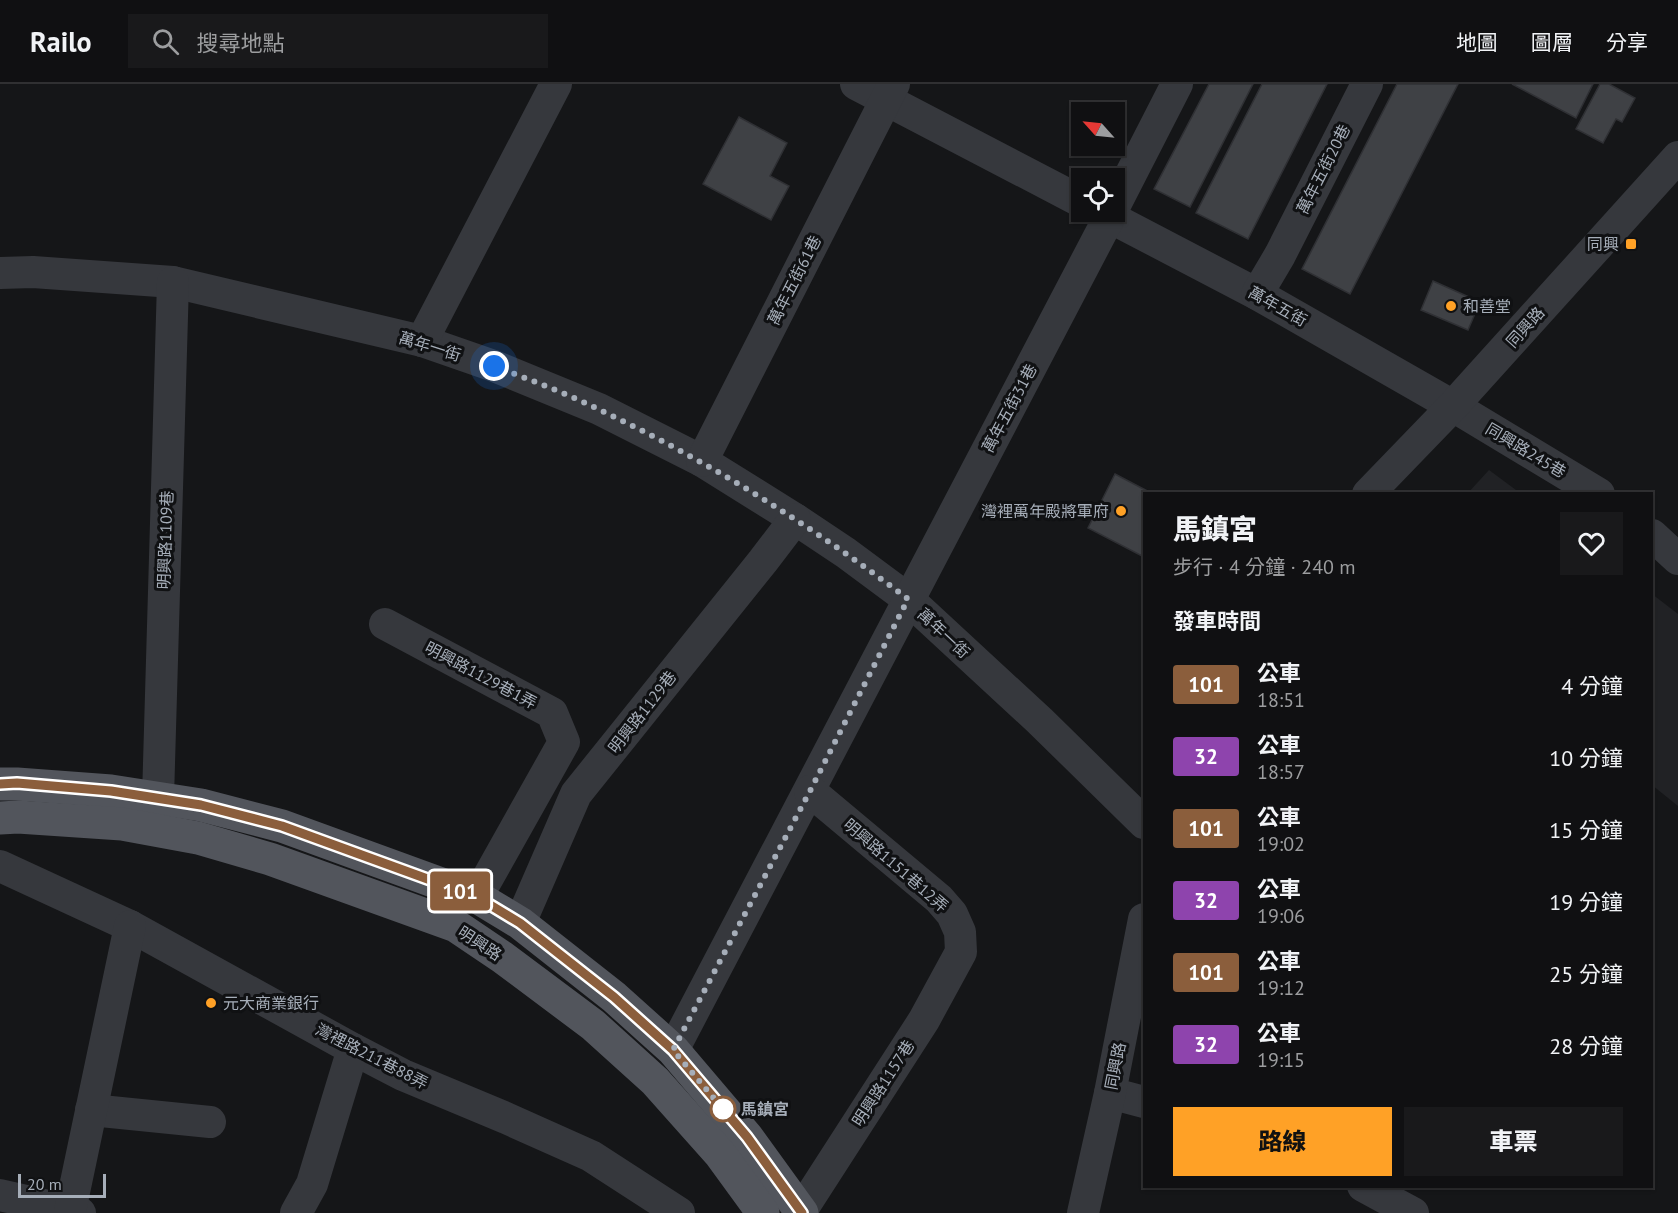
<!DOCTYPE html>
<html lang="zh-TW">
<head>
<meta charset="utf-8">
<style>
	body { margin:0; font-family:"PT Sans","Noto Sans TC",sans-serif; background:#19191b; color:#f1f3f6; height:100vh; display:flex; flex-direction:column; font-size:22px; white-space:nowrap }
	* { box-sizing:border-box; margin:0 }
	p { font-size:20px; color:#9c9d9f }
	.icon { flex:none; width:33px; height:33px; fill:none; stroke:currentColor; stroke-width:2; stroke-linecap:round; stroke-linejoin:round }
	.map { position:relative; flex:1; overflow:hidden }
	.drawer { position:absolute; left:1143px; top:408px; width:510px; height:696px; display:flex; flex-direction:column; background:#101012; border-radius:0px; box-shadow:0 2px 4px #0004,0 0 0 2px #303032 }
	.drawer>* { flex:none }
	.badge { padding:0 12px; border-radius:4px; font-size:21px; line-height:39px }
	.needle { width:39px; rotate:297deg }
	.buttons { position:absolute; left:1071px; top:18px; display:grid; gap:12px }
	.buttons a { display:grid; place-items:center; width:54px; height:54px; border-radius:0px; background:#101012; box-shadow:0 2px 4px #0004,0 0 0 2px #303032; font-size:30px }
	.scale { position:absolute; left:18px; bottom:15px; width:88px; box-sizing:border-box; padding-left:6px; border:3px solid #a6aeb9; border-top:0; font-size:16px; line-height:21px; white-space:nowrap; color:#a6aeb9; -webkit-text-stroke:4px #101113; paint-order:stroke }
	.you { position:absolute; width:30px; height:30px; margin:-15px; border:4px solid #fff; border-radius:50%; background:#1a73e8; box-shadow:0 0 0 9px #1a73e833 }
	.map>.badge { position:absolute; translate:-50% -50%; box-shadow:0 0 0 3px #fff }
	h2 { padding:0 30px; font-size:22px; line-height:54px }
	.round { display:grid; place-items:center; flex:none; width:63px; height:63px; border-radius:0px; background:#19191b }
	.head { display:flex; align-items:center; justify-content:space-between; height:102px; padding:0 30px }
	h1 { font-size:28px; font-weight:800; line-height:45px }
	.button { display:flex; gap:12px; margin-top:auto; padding:12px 30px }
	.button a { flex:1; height:69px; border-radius:0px; background:#ffa126; color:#111; font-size:24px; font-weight:800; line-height:69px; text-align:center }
	.button a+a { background:#19191b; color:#f1f3f6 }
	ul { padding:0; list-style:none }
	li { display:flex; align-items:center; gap:18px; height:72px; padding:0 30px }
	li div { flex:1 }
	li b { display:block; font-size:22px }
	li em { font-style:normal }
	li .badge { min-width:66px; font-weight:700; text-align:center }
	header { display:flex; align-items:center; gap:36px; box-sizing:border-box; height:84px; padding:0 30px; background:#101012; border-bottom:2px solid #303032 }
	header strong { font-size:28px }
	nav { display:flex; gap:33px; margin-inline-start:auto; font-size:21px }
	.search { width:420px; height:54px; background:#19191b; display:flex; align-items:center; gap:15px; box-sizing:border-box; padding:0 21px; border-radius:0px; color:#9c9d9f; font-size:22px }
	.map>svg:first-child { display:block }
</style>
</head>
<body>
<header>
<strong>Railo</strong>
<div class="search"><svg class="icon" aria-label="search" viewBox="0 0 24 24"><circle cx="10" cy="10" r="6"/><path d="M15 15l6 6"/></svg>搜尋地點</div>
<nav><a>地圖</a><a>圖層</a><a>分享</a></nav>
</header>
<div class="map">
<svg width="1678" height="1129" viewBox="0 0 1678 1129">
	<rect width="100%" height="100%" fill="#151618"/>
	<g fill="#212225">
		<polygon points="1489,386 1520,409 1468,409"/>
		<polygon points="1652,510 1678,530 1678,722 1652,701"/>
	</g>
	<g fill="#3f4145" stroke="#2f3034" stroke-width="1.5">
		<polygon points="1209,0 1253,0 1190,123 1154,105"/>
		<polygon points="1262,0 1327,0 1248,155 1196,129"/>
		<polygon points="1397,0 1458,0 1350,210 1302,185"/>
		<polygon points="1512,0 1593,0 1576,34"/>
		<polygon points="1600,0 1609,0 1635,14 1622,38 1616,35 1603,59 1576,45"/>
		<polygon points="739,33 787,59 770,92 789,102 771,136 703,100"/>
		<polygon points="1433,197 1480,218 1468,246 1421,226"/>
		<polygon points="1115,390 1153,410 1144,410 1144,473 1088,444"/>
	</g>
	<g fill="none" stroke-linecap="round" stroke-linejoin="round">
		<g stroke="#36383d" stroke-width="32">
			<polyline points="856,0 1082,118"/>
			<polyline points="1114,123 1177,0"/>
			<polyline points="1100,128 1257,210 1453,322 1599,410"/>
			<polyline points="0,189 33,188 173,198 422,257 494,282 599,325 702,377 795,435 846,469 908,515 1040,637 1144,739"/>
			<polyline points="1257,210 1280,171 1367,0"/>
			<polyline points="422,257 556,0"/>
			<polyline points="702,377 894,0"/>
			<polyline points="1368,410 1453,322 1678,73"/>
			<polyline points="1652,451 1678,475"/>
			<polyline points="385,540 552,629 564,658 477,813"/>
			<polyline points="158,714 173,198"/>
			<polyline points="0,782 130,842 353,965 403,991 506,1034 591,1072 679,1129"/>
			<polyline points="520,839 576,710 763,477 795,435"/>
			<polyline points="673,966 1112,128"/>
			<polyline points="1110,1009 1144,1018"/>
			<polyline points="91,1026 210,1038"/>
			<polyline points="1363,1102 1413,1129"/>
			<polyline points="0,1111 80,1129"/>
			<polyline points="70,1127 130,842"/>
			<polyline points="801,1127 924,936 961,868 960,848 952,830 939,815 810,707"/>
			<polyline points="296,1129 312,1100 353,965"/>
			<polyline points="1083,1129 1110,1009 1144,835"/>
		</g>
		<g stroke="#52555c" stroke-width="33">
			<polyline points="0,700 17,700 111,707 201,721 282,742 477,813 520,839 614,913 673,966 747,1053 802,1129"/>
			<polyline points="0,734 18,733 122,740 198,754 270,775 456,842 502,873 593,941 655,997 720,1070 763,1129"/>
		</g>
	</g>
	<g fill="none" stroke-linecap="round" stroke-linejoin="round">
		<g stroke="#fff" stroke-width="14">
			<polyline id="line" points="0,700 17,699 111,707 201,721 282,742 477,813 520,839 539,854 614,913 673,966 747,1053 802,1129"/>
		</g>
		<use href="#line" stroke="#8b5e3c" stroke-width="9"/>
		<path stroke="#a6aeb9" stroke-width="6" stroke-dasharray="0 10.8" d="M494 282C530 296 566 309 600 326 710 378 812 442 908 515L810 707 673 966 723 1025"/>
	</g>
	<g fill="#ffa126" stroke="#101113" stroke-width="2">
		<rect x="1625" y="154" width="12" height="12" rx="3"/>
		<circle cx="1451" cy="222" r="6"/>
		<circle cx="1121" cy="427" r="6"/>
		<circle cx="211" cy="919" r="6"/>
	</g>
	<circle fill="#fff" stroke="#8b5e3c" stroke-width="3" cx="723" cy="1025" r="12"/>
	<g text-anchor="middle" stroke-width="6" stroke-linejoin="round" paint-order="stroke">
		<g font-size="16" fill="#a6aeb9" stroke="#101113">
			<text transform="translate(1323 85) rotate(-63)" y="6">萬年五街20巷</text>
			<text transform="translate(794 196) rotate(-63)" y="6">萬年五街61巷</text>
			<text transform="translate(1278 222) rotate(29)" y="6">萬年五街</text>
			<text transform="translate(1525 243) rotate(-48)" y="6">同興路</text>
			<text transform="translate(430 262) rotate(17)" y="6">萬年一街</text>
			<text transform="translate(1009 324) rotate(-62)" y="6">萬年五街31巷</text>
			<text transform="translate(1526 366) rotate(31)" y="6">同興路245巷</text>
			<text transform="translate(165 456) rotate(-88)" y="6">明興路1109巷</text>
			<text transform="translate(944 549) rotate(43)" y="6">萬年一街</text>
			<text transform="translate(481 591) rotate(28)" y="6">明興路1129巷1弄</text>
			<text transform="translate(642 628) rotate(-52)" y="6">明興路1129巷</text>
			<text transform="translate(896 781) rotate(41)" y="6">明興路1151巷12弄</text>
			<text transform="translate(480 859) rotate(33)" y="6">明興路</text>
			<text transform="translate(372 972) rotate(27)" y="6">灣裡路211巷88弄</text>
			<text transform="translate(1115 982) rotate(-79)" y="6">同興路</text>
			<text transform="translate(883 999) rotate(-57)" y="6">明興路1157巷</text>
		</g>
		<g font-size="16" fill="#a6aeb9" stroke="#101113" text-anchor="end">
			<text x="1619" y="166">同興</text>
			<text x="1463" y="228" text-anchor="start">和善堂</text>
			<text x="1109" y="433">灣裡萬年殿將軍府</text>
			<text x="223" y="925" text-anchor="start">元大商業銀行</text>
		</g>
		<g font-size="16" font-weight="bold" fill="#a6aeb9" stroke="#101113" text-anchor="start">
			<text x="741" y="1031">馬鎮宮</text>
		</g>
	</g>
</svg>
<div class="buttons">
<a><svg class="needle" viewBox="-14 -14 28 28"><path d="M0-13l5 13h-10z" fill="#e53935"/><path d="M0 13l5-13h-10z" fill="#9c9d9f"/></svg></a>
<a><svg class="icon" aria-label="locate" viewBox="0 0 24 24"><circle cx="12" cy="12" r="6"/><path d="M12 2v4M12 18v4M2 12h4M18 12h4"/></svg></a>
</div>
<div class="scale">20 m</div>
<div class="you" style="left:494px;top:282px"></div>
<b class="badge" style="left:460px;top:807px;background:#8b5e3c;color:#fff">101</b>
<section class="drawer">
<div class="head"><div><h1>馬鎮宮</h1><p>步行 · 4 分鐘 · 240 m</p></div><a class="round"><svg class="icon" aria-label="heart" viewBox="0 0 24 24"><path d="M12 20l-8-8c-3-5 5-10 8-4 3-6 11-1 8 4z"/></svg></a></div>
<h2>發車時間</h2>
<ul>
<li><span class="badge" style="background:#8b5e3c;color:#fff">101</span><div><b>公車</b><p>18:51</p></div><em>4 分鐘</em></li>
<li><span class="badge" style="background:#8e44ad;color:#fff">32</span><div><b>公車</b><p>18:57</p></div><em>10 分鐘</em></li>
<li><span class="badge" style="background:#8b5e3c;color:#fff">101</span><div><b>公車</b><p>19:02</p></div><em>15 分鐘</em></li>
<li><span class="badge" style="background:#8e44ad;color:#fff">32</span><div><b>公車</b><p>19:06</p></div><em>19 分鐘</em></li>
<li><span class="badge" style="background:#8b5e3c;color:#fff">101</span><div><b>公車</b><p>19:12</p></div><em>25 分鐘</em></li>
<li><span class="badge" style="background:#8e44ad;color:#fff">32</span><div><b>公車</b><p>19:15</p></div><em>28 分鐘</em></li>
</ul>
<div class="button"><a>路線</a><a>車票</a></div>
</section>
</div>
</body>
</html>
